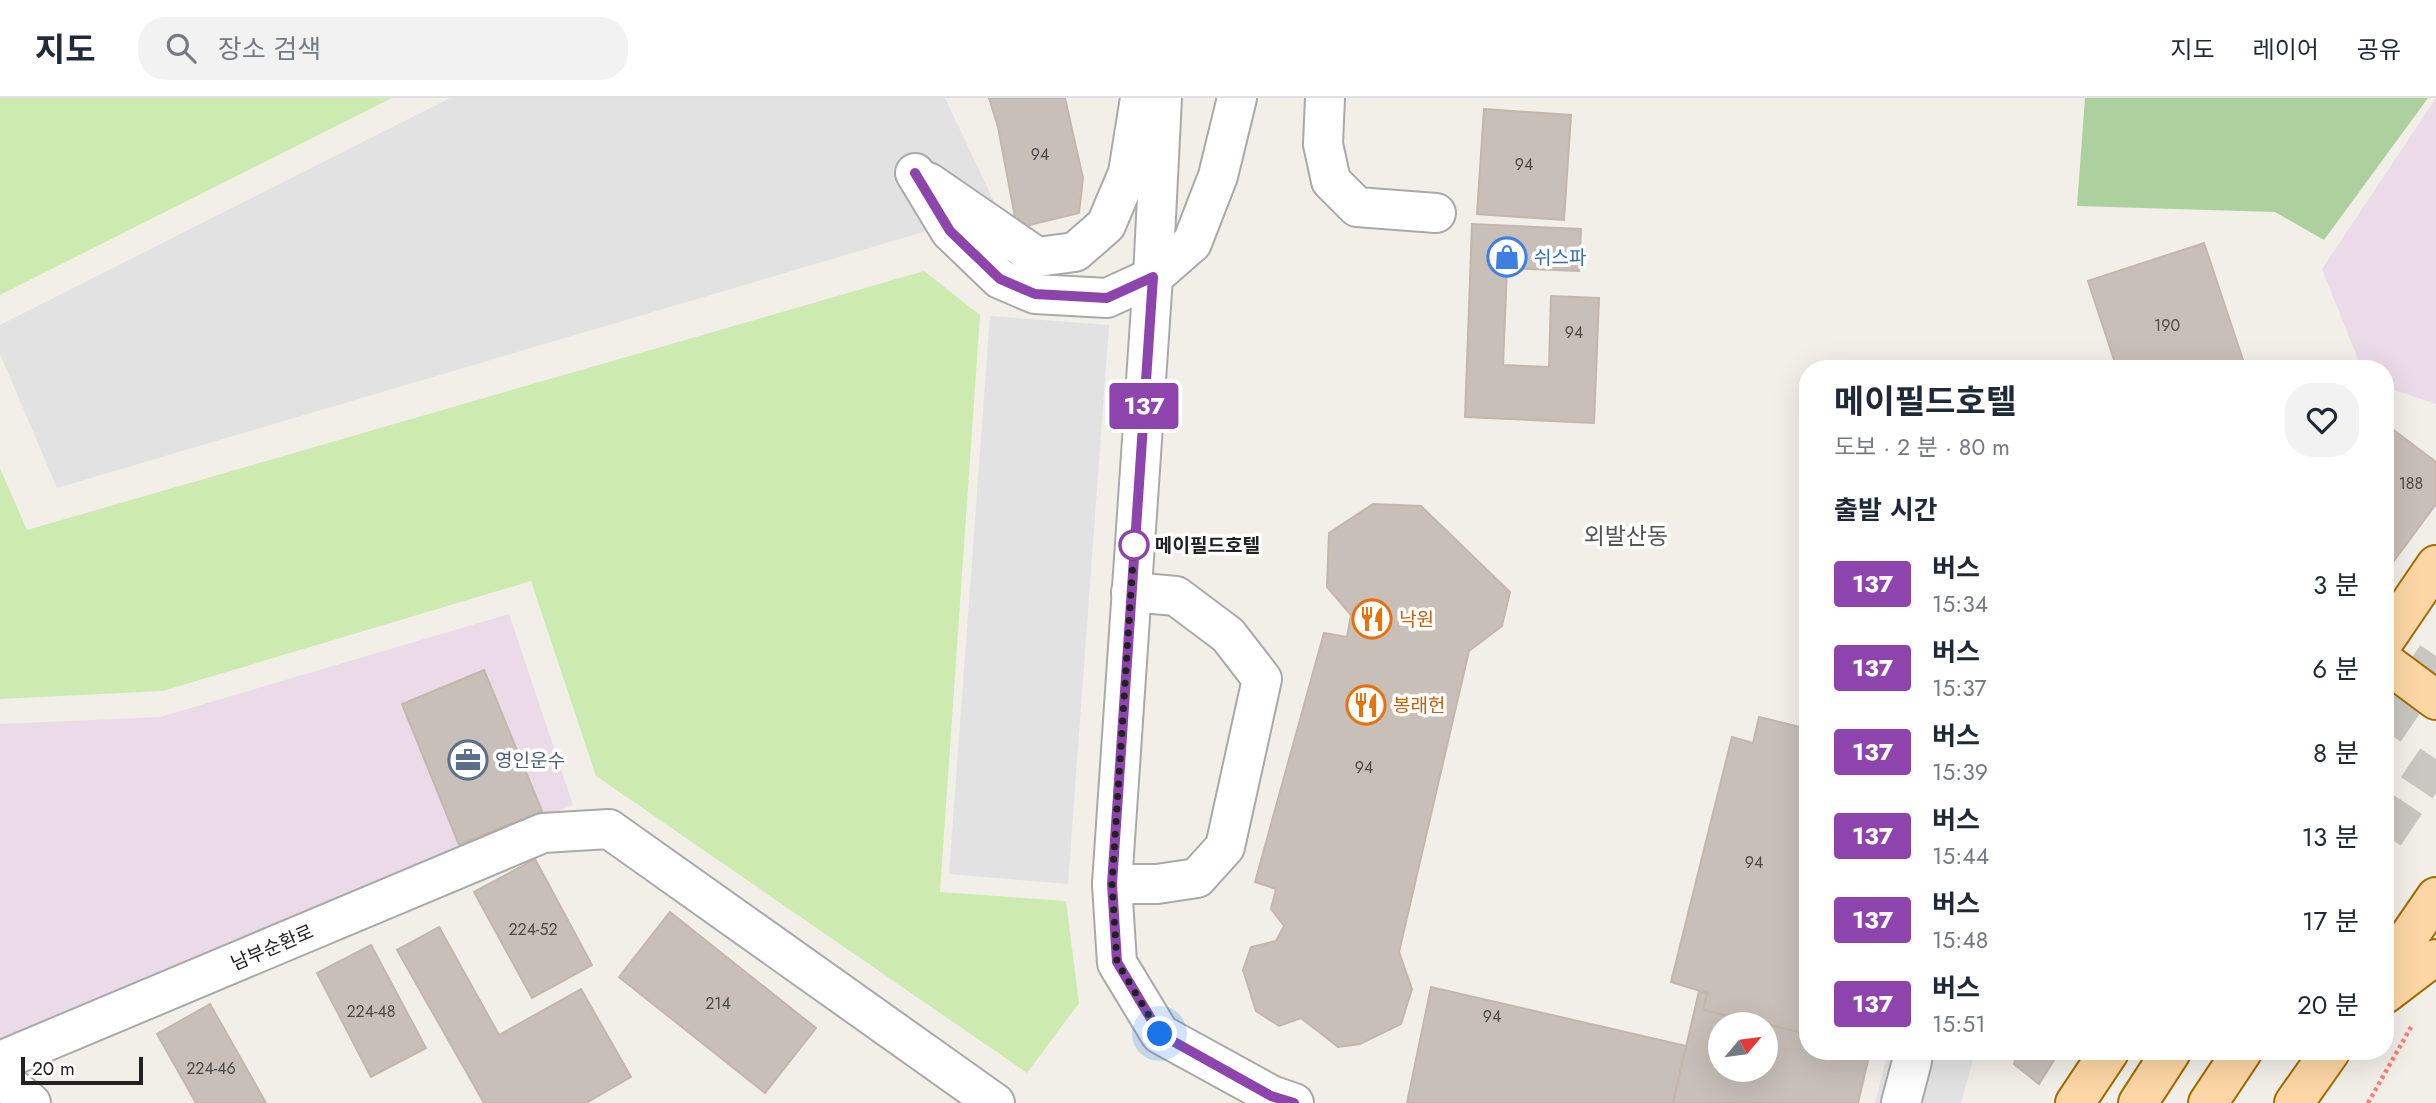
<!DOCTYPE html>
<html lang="ko">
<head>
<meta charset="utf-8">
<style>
	body { margin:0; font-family:Jost,"Noto Sans KR",sans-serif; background:#f2f2f3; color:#1f2937; height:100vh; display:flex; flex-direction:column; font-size:26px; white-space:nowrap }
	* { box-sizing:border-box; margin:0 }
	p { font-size:23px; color:#747a83 }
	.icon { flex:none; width:38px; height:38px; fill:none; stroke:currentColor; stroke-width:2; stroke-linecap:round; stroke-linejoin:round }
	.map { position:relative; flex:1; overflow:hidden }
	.side { position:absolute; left:1799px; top:262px; width:595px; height:700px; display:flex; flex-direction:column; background:#fff; border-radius:28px; box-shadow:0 7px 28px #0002 }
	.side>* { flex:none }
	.badge { padding:0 14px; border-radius:5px; font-size:24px; line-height:46px }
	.needle { width:46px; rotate:61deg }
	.controls { position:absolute; left:1708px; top:914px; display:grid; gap:14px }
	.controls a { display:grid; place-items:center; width:70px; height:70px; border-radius:50%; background:#fff; box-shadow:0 7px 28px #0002; font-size:35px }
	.scale { position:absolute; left:21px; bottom:18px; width:122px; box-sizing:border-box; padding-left:7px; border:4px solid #222; border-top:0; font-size:19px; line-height:24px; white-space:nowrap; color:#222; -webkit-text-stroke:5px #fff; paint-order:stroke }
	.you { position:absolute; width:35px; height:35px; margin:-18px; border:5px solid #fff; border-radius:50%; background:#1a73e8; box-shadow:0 0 0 10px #1a73e833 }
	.map>.badge { position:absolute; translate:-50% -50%; box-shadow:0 0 0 4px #fff }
	h2 { padding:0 35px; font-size:26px; line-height:63px }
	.round { display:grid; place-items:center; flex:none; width:74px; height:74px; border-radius:28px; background:#f2f2f3 }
	.headline { display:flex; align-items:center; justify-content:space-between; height:119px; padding:0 35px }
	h1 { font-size:33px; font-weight:700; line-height:52px }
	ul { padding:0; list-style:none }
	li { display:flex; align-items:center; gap:21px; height:84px; padding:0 35px }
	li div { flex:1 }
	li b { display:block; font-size:26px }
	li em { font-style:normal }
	li .badge { min-width:77px; font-weight:700; text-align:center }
	header { display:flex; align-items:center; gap:42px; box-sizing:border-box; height:98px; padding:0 35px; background:#fff; border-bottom:2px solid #e0e1e3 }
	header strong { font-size:33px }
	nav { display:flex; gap:38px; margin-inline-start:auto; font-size:24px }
	.search { width:490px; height:63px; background:#f2f2f3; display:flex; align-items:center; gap:18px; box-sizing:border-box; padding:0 24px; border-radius:28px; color:#747a83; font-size:26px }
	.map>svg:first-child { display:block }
</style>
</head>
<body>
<header>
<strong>지도</strong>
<div class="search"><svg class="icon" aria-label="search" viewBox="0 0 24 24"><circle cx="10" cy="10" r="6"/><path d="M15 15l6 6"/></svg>장소 검색</div>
<nav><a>지도</a><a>레이어</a><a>공유</a></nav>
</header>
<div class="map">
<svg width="2436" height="1005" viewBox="0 0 2436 1005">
	<rect width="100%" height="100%" fill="#f2efe9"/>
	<g fill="#ebdbe8">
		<polygon points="2436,0 2436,306 2385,289 2385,271 2362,271 2322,171"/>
		<polygon points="509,516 573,707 0,942 0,626 160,619"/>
	</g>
	<g fill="#cdebb0">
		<polygon points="0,0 392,0 0,197"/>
		<polygon points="924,173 980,217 940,794 1066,803 1079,905 1027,975 596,678 531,483 163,593 0,601 0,370 27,432"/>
	</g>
	<polygon fill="#add19e" points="2085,0 2428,0 2324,142 2275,114 2077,108"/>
	<g fill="#e2e2e2">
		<polygon points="450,0 945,0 998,112 57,390 0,256 0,227"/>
		<polygon points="990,218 1109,227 1068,786 949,776"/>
		<polygon points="1888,954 1942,954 1973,962 1961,1005 1875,1005"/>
	</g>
	<g fill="#c7bfb8" stroke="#c4b6ab" stroke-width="2">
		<polygon points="989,0 1065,0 1083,80 1079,115 1017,130 998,29"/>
		<polygon points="1484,11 1571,17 1564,122 1477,116"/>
		<polygon points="1472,126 1581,131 1579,173 1507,170 1503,267 1549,269 1551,198 1599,200 1594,325 1465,319"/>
		<polygon points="2204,145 2246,271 2117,271 2088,183"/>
		<polygon points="2387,327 2436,364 2436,406 2385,475"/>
		<polygon points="1373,406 1421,408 1510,494 1502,528 1469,553 1399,854 1412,891 1401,926 1360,946 1338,949 1301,920 1279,928 1256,913 1243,872 1251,849 1276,843 1284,828 1271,811 1276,791 1255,784 1324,535 1347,539 1351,517 1327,489 1329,435"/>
		<polygon points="484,572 542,713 459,747 402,606"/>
		<polygon points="1759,619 1808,631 1806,936 1703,912 1707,895 1671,884 1732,639 1753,645"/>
		<polygon points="535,761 592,867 532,900 474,794"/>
		<polygon points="670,814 816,930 765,995 619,879"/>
		<polygon points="439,829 499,937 581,891 631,979 586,1005 484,1005 397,852"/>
		<polygon points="371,847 426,950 371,979 317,875"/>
		<polygon points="1431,889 1686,948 1673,1005 1407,1005"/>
		<polygon points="1699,893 1707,895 1703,912 1764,926 1720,926 1720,971 1766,971 1766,926 1806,936 1808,930 1808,954 1870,954 1858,1005 1673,1005"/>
		<polygon points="210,906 266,1005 196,1005 157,936"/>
		<polygon points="2017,954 2059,954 2039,986 2014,966"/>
	</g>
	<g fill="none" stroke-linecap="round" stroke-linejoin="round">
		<g stroke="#c8c6c1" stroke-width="38" stroke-dasharray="38 19" stroke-linecap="butt">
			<polyline points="2385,633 2436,558"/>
			<polyline points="2385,737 2436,661"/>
		</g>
		<g stroke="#a9a9a9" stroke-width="42">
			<g id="minor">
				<polyline points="1162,0 1153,179 1112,786 1117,865 1160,936 1271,997 1294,1005"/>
				<polyline points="1325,0 1323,46 1331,83 1357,109 1436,115"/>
				<polyline points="915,75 950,133 1000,181 1035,196 1107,200 1153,179 1192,145 1218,78 1237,0"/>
				<polyline points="928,84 1037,159 1075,154 1106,127 1128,75 1140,0"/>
				<polyline points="1112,786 1157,786 1197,780 1225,749 1262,581 1228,537 1176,498 1131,494"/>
				<polyline points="0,963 543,735 609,731 995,1005"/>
				<polyline points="0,980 31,1005"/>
				<polyline points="1901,1005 1912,963"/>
			</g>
		</g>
		<g stroke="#a06b00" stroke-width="42">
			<g id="major">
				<polyline points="2385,542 2436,467"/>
				<polyline points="2385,564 2436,602"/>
				<polyline points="2385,873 2436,799"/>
				<polyline points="2385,896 2427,864 2436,861"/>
				<polyline points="2075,1005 2109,954"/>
				<polyline points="2138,1005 2171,954"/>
				<polyline points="2208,1005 2242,954"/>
				<polyline points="2294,1005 2330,954"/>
			</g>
		</g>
		<polyline stroke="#fa8072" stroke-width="4.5" stroke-dasharray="3.5 3.5" stroke-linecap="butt" points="2368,1005 2411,929"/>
		<use href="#minor" stroke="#fff" stroke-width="38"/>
		<use href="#major" stroke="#fcd6a4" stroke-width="38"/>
	</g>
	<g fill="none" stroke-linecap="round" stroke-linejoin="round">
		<g stroke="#fff" stroke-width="16">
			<polyline id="line" points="915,75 950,133 1000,181 1035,196 1107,200 1153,179 1112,786 1117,864 1160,936 1271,998 1294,1005"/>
		</g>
		<use href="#line" stroke="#8e44ad" stroke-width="10"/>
		<polyline stroke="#222" stroke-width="7" stroke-dasharray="0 12.6" points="1134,447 1112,786 1117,864 1160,936"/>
	</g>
	<defs>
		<g id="shop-ring" transform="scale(2.0125)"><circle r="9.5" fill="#fff" stroke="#3f7fe0" stroke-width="1.5"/><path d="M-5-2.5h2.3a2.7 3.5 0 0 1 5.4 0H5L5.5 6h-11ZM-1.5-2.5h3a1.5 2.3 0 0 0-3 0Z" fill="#3f7fe0"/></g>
		<g id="restaurant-ring" transform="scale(2.0125)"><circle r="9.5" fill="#fff" stroke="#e8710a" stroke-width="1.5"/><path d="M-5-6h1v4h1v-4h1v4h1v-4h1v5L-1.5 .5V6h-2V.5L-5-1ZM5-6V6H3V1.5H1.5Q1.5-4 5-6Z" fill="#e8710a"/></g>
		<g id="office-ring" transform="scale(2.0125)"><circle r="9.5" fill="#fff" stroke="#5c6f8a" stroke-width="1.5"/><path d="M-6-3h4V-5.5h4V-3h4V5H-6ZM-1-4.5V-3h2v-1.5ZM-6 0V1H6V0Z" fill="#5c6f8a"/></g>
	</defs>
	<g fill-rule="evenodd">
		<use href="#shop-ring" x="1507" y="159"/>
		<use href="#restaurant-ring" x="1372" y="521"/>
		<use href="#restaurant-ring" x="1366" y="607"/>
		<use href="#office-ring" x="468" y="662"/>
	</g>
	<circle fill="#fff" stroke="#8e44ad" stroke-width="3.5" cx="1134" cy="447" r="14"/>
	<g text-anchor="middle" stroke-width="7" stroke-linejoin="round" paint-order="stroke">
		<g font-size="16" fill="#4b4948">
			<text x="1040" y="62">94</text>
			<text x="1524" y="72">94</text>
			<text x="2167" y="233">190</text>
			<text x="1574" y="240">94</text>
			<text x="2411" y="391">188</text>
			<text x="1364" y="675">94</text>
			<text x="1754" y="770">94</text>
			<text x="533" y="837">224-52</text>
			<text x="718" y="911">214</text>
			<text x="371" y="919">224-48</text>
			<text x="1492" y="924">94</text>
			<text x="211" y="976">224-46</text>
		</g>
		<g font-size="19" fill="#366cbe" stroke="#fff" text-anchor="start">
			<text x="1534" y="166">쉬스파</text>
		</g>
		<g font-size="19" font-weight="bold" fill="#222" stroke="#fff" text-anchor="start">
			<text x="1155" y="454">메이필드호텔</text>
		</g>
		<g font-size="19" fill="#c56008" stroke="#fff" text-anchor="start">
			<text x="1399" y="528">낙원</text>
			<text x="1393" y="614">봉래헌</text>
		</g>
		<g font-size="19" fill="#4e5e75" stroke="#fff" text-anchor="start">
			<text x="495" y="669">영인운수</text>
		</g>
		<g font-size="19" fill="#222" stroke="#fff">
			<text transform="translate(272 849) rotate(-23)" y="7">남부순환로</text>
		</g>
		<g font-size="23" fill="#555" stroke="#fff">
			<text x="1626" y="446">외발산동</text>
		</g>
	</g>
</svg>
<div class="controls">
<a><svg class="needle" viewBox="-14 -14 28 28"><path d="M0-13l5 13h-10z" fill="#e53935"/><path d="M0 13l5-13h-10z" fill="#747a83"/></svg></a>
</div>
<div class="scale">20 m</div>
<div class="you" style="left:1160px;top:936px"></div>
<b class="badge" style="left:1144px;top:308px;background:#8e44ad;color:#fff">137</b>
<section class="side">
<div class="headline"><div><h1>메이필드호텔</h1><p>도보 · 2 분 · 80 m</p></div><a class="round"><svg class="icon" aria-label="heart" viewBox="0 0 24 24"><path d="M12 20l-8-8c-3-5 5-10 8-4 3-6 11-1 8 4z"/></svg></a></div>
<h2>출발 시간</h2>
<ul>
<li><span class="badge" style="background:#8e44ad;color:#fff">137</span><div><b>버스</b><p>15:34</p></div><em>3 분</em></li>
<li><span class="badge" style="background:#8e44ad;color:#fff">137</span><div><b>버스</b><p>15:37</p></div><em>6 분</em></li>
<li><span class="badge" style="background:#8e44ad;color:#fff">137</span><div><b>버스</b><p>15:39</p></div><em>8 분</em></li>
<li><span class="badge" style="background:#8e44ad;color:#fff">137</span><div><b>버스</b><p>15:44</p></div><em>13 분</em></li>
<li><span class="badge" style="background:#8e44ad;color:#fff">137</span><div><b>버스</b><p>15:48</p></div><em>17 분</em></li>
<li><span class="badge" style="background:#8e44ad;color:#fff">137</span><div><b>버스</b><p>15:51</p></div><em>20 분</em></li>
</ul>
</section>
</div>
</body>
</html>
